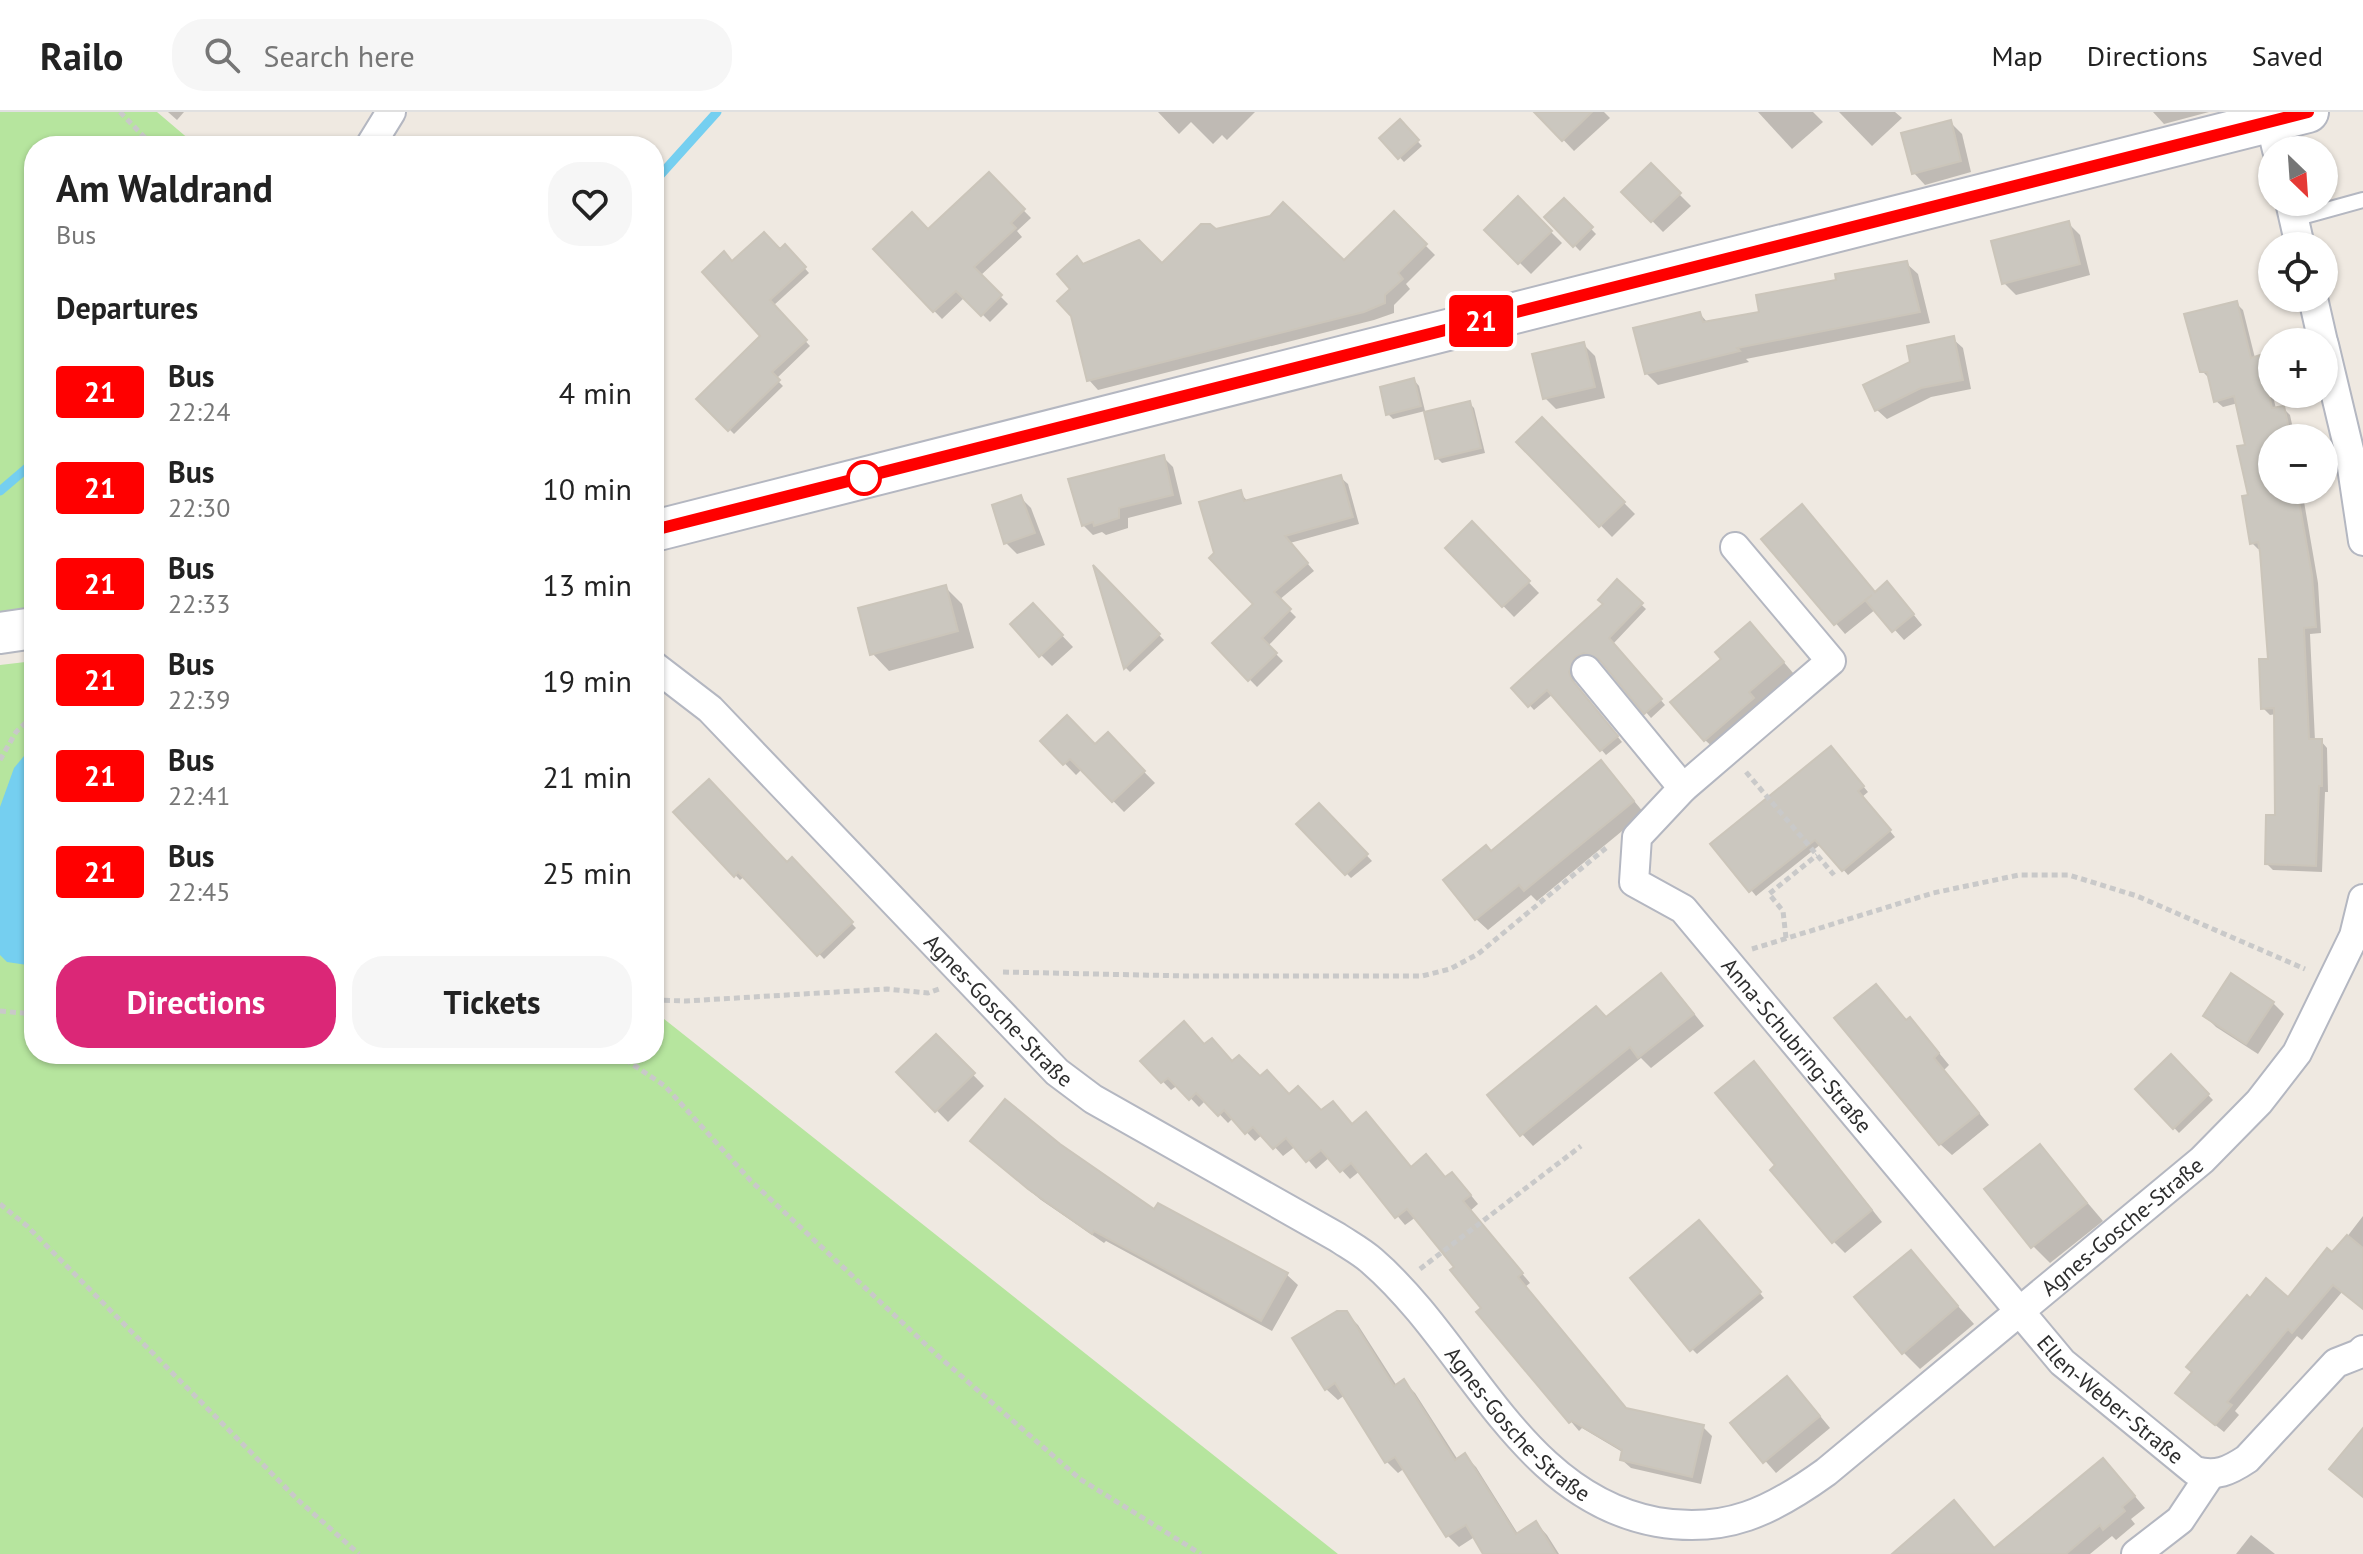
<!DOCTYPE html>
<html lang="en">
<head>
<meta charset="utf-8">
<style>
	body { margin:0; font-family:"PT Sans",sans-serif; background:#f6f6f6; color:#222; height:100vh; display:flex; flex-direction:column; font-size:30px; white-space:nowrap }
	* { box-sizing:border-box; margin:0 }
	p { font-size:26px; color:#767676 }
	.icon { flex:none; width:44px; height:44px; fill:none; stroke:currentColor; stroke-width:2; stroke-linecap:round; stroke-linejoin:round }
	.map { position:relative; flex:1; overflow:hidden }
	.sheet { position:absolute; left:24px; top:24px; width:640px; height:928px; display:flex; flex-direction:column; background:#fff; border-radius:32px; box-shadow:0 2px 6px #0004 }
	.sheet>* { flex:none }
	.badge { padding:0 16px; border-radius:6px; font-size:28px; line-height:52px }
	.needle { width:52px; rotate:155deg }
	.buttons { position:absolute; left:2258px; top:24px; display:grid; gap:16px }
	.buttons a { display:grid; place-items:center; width:80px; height:80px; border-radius:50%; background:#fff; box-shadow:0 2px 6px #0004; font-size:40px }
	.map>.badge { position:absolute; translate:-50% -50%; box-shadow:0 0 0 4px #fff }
	h2 { padding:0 32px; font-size:30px; line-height:72px }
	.round { display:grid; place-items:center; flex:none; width:84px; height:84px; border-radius:32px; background:#f6f6f6 }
	.headline { display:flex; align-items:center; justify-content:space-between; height:136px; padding:0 32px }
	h1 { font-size:38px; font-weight:600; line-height:60px }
	.button { display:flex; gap:16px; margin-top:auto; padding:16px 32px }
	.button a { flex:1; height:92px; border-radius:32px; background:#db2777; color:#fff; font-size:32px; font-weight:600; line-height:92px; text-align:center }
	.button a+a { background:#f6f6f6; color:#222 }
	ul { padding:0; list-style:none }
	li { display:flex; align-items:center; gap:24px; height:96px; padding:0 32px }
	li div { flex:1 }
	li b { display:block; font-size:30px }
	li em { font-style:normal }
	li .badge { min-width:88px; font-weight:700; text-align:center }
	header { display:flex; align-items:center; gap:48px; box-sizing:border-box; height:112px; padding:0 40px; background:#fff; border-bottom:2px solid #e0e0e0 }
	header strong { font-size:38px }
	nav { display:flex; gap:44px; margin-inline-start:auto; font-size:28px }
	.search { width:560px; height:72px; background:#f6f6f6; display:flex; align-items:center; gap:20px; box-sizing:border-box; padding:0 28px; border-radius:32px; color:#767676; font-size:30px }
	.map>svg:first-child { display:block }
</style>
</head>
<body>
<header>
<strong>Railo</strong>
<div class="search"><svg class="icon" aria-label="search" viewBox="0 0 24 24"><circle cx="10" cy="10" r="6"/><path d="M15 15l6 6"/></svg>Search here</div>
<nav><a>Map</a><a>Directions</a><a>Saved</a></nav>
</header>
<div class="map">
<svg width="2363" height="1442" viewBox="0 0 2363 1442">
	<rect width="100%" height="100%" fill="#efe9e1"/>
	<g fill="#b6e59e">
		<polygon points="0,0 157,0 197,34 34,34 34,497 0,502"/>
		<polygon points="34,549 34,942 654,942 654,899 1338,1442 0,1442 0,553"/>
	</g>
	<polygon fill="#75cff0" points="34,632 34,854 7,850 0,843 0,695 14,656"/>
	<g fill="#0003">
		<polygon points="168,0 184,0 177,8"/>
		<polygon points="1158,0 1255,0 1227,28 1222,23 1213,32 1191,10 1179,22"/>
		<polygon points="1537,0 1604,0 1610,6 1574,39"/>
		<polygon points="1758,0 1813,0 1823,10 1792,37"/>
		<polygon points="1839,0 1895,0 1902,6 1872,34"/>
		<polygon points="2153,0 2209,0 2164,12"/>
		<polygon points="1399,10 1422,34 1404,50 1382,26"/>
		<polygon points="1950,10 1962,22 1971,60 1925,73 1914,61"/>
		<polygon points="1651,54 1691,94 1663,120 1624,80"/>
		<polygon points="989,63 1031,106 1017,119 1022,125 980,164 1008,192 990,210 965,185 942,207 875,138 928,119"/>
		<polygon points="1518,87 1562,131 1531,162 1487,118"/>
		<polygon points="1564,89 1596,122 1580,139 1547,105"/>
		<polygon points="1394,102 1435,143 1406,172 1410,177 1394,193 1394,201 1374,208 1098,278 1089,268 1073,177 1084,154 1162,154 1215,119 1344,150"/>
		<polygon points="2068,111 2080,123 2090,163 2016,183 2004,171"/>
		<polygon points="780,139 790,140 809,161 773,194 810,234 776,267 783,274 734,322 699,287 762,224 733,152"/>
		<polygon points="1906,151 1918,162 1930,211 1746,247 1749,250 1658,273 1646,261 1700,202 1708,211 1761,202 1839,169"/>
		<polygon points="2236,191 2243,198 2255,246 2259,245 2266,252 2276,297 2283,296 2290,303 2295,326 2272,326 2272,378 2302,378 2318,471 2321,521 2310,522 2315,629 2321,629 2327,636 2328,680 2325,680 2322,760 2273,758 2267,752 2277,705 2276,602 2270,603 2263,596 2270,548 2262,437 2258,437 2252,431 2248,334 2238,291 2223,295 2216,289 2209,266 2202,259"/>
		<polygon points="1953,227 1963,236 1971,277 1931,285 1887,307 1877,298"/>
		<polygon points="1583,232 1595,244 1605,286 1556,297 1545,286"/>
		<polygon points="1414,268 1419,274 1425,299 1393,307 1388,302"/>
		<polygon points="1469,291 1474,296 1485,341 1442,351 1437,346"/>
		<polygon points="1542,308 1635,402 1612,425 1519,330"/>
		<polygon points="1163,345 1173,355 1182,392 1128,406 1128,416 1106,423 1102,420 1093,423 1083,413"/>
		<polygon points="1340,365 1348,372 1359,412 1290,431 1314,459 1279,488 1296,505 1268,534 1283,549 1257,575 1214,531 1256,492 1240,380 1248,390"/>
		<polygon points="1020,385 1031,396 1045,433 1017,442 1006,431"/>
		<polygon points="1472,412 1539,481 1514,505 1447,436"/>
		<polygon points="1764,427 1876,482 1897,482 1922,513 1904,528 1876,497 1845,522"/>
		<polygon points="1097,460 1164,528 1130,560 1126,556"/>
		<polygon points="1617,470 1646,497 1613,532 1665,593 1651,606 1604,551 1590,545 1579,550 1573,566 1577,575 1622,630 1606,643 1553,582 1534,598 1514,576 1605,492"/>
		<polygon points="945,475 962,492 974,536 889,559 872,541"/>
		<polygon points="1033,493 1073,535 1052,554 1041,543"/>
		<polygon points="1761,524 1794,562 1759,592 1764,598 1717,639 1705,628"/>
		<polygon points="1108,623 1155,671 1124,700 1082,657 1076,663 1043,629 1095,635"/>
		<polygon points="1836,641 1868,680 1862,685 1895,725 1848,763 1821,732 1756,784 1713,732"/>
		<polygon points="1612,662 1644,701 1537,789 1531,783 1488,818 1476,807 1492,741"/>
		<polygon points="1319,693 1372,749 1351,766 1299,712"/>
		<polygon points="676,700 787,753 792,748 856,816 824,847 745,764 740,768"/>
		<polygon points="1672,874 1704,914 1651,956 1641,946 1533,1034 1522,1022 1607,907"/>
		<polygon points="2273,891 2284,902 2258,942 2216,915 2205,904"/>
		<polygon points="1907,910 1921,919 1949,953 1944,958 1989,1013 1952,1043 1940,1032"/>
		<polygon points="936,925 984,974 948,1010 899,960"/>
		<polygon points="1205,935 1289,985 1352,1014 1411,1057 1461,1071 1478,1092 1470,1099 1530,1171 1525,1175 1627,1298 1703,1315 1712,1324 1701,1372 1631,1356 1622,1348 1624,1341 1582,1316 1579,1319 1479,1200 1484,1196 1457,1155 1416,1105 1405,1113 1360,1059 1350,1067 1330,1045 1316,1057 1296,1034 1283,1044 1263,1022 1255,1029 1233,1006 1228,1011 1206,988 1199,995 1178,973 1171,978 1143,949"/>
		<polygon points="2171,945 2213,988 2179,1021 2138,977"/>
		<polygon points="1765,963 1882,1110 1845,1141 1834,1130 1778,1053"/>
		<polygon points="1058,1034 1155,1100 1286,1162 1298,1173 1272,1219 1106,1129 1104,1131 1041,1088 983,1040"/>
		<polygon points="2040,1035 2103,1109 2050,1151 2033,1134"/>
		<polygon points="2363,1104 2363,1196 2342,1180 2302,1228 2297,1224 2235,1299 2239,1303 2224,1320 2186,1289 2333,1143"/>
		<polygon points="1703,1115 1764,1186 1697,1242 1692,1237"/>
		<polygon points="1910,1140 1974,1212 1920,1257 1903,1240"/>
		<polygon points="1346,1201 1358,1213 1397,1274 1404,1270 1415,1281 1458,1348 1465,1344 1476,1355 1518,1422 1536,1411 1547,1423 1559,1442 1487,1442 1476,1424 1459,1435 1448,1424 1405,1356 1398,1361 1387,1350 1345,1283 1338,1288 1326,1277"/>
		<polygon points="1798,1277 1830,1316 1776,1361 1732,1311"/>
		<polygon points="2114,1360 2145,1396 2131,1407 2135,1412 2116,1428 2112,1424 2090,1442 1893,1442 1995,1438"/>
		<polygon points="2251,1423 2275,1442 2236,1442"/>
	</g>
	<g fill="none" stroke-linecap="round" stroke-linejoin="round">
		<g stroke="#75cff0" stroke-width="9">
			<polyline points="654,70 717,0"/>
			<polyline points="0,379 34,350"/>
		</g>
	</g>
	<g fill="#cbc7bf" stroke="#cbc5ba" stroke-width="2">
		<polygon points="1534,0 1592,0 1562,29"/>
		<polygon points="1400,7 1419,28 1398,47 1379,26"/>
		<polygon points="1951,8 1961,49 1912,62 1901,21"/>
		<polygon points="1651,51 1681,81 1651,110 1621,80"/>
		<polygon points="989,60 1025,97 1011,111 1016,116 974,155 1002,183 981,204 956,179 933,200 873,137 912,100 928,117"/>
		<polygon points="1518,84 1552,119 1518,152 1484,118"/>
		<polygon points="1564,86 1593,115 1573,135 1544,105"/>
		<polygon points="1283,90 1344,148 1394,99 1427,132 1398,161 1403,167 1385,183 1385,191 1364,200 1087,269 1071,204 1057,189 1070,177 1057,162 1077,144 1083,152 1139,128 1162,151 1201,112 1210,112 1216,117 1270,104"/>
		<polygon points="2069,109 2080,152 2002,172 1991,129"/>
		<polygon points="764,120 780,137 785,132 806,155 770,188 807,228 772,260 780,268 728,319 696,287 760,224 702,160 724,139 732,149"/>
		<polygon points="1907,149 1920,200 1737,236 1740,239 1645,262 1633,216 1700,200 1703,210 1759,200 1756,183 1836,168 1835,162"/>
		<polygon points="2237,189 2251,246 2260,243 2272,296 2284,294 2291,326 2272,326 2272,378 2297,378 2312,463 2316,515 2304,516 2309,627 2322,627 2322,674 2319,674 2316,754 2265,752 2266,703 2275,703 2274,596 2261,597 2259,547 2268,547 2260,440 2258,430 2250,432 2242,384 2248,383 2237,334 2245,333 2234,284 2214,290 2207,260 2200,260 2184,202"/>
		<polygon points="1954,224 1963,268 1921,276 1875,299 1863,273 1910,250 1907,234"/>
		<polygon points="1584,230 1595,275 1543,287 1532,242"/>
		<polygon points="1414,266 1421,294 1386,303 1380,275"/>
		<polygon points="1470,289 1481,336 1435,347 1424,300"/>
		<polygon points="1542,305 1625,390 1599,415 1516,330"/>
		<polygon points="1164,343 1173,383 1119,396 1119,406 1094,414 1093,410 1082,414 1068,367"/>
		<polygon points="1341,363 1353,405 1285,424 1308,451 1274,480 1291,497 1262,526 1277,541 1248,569 1212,531 1253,492 1209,446 1214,441 1199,390 1241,378 1244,389"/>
		<polygon points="1021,383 1035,421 1004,432 992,393"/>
		<polygon points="1802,392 1875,480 1887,469 1914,502 1892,520 1865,488 1872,483 1834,513 1761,427"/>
		<polygon points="1472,409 1530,469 1502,495 1445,436"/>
		<polygon points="1093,453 1160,522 1124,557"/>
		<polygon points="1617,467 1643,491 1609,526 1662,587 1644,602 1599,547 1584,541 1575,545 1569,560 1572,568 1618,624 1600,639 1547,578 1528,595 1511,576 1603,492 1598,488"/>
		<polygon points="946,473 958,519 870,543 858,496"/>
		<polygon points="1033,491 1063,523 1039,545 1010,512"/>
		<polygon points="1750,510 1784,550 1749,580 1754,586 1704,629 1670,590 1721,547 1715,540"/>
		<polygon points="1067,603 1095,632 1108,620 1145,659 1112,690 1070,647 1063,653 1040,629"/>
		<polygon points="1831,634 1864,674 1858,679 1891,718 1842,759 1815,728 1749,780 1710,732"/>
		<polygon points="1601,648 1634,689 1524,779 1519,773 1475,808 1443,768 1486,733 1491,739"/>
		<polygon points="709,667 787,750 792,745 853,810 817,844 738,760 734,765 673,700"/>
		<polygon points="1319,691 1368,742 1345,763 1296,712"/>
		<polygon points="1661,861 1694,902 1638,946 1630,935 1520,1024 1487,983 1596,894 1606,905"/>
		<polygon points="2231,861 2274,890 2246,932 2203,904"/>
		<polygon points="1876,872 1906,908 1910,905 1939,941 1934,946 1979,1001 1939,1033 1834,906"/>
		<polygon points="1184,909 1204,932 1212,926 1232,949 1239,943 1260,964 1267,958 1289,982 1298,974 1321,998 1333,989 1352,1012 1366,1000 1411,1055 1426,1042 1445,1065 1452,1060 1471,1083 1463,1089 1523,1161 1518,1165 1626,1296 1704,1313 1692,1365 1620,1348 1622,1338 1572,1309 1569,1311 1476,1200 1481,1196 1450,1158 1454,1155 1407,1097 1395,1106 1351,1051 1340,1060 1321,1038 1306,1050 1286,1026 1273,1037 1253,1015 1245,1022 1224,998 1218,1004 1196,981 1189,988 1168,966 1161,971 1140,949"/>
		<polygon points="936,922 975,961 935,1000 896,960"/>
		<polygon points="2171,942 2209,982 2173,1017 2135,977"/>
		<polygon points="1754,949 1872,1098 1832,1131 1770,1058 1775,1053 1715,981"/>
		<polygon points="1005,987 1060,1032 1154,1097 1158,1091 1288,1161 1261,1209 1094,1119 1092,1122 1028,1077 970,1029"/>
		<polygon points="2040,1032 2087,1091 2031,1136 1984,1077"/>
		<polygon points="1699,1108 1761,1180 1690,1239 1630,1166"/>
		<polygon points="2347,1123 2363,1136 2363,1197 2333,1173 2292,1221 2288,1217 2258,1253 2227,1290 2232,1293 2215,1313 2175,1281 2192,1260 2186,1255 2247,1183 2250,1186 2266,1166 2288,1185 2327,1136 2332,1140"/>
		<polygon points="1911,1138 1958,1194 1902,1242 1854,1185"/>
		<polygon points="1337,1199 1347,1199 1394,1274 1404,1267 1455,1348 1465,1341 1516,1422 1536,1409 1556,1442 1483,1442 1466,1413 1446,1425 1395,1345 1385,1351 1335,1271 1325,1278 1292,1226"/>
		<polygon points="1787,1264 1820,1304 1763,1351 1730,1311"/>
		<polygon points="2363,1316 2363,1385 2329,1357"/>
		<polygon points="2103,1346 2135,1384 2122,1395 2125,1399 2103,1418 2100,1413 2066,1442 1892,1442 1954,1388 1994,1436"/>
	</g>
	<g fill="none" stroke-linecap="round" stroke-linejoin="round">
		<g stroke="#b4b7c1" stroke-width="18">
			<polyline id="lane" points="2294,107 2363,88"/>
		</g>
		<g stroke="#b4b7c1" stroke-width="32">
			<g id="street">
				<polyline points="2270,9 2277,38"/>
				<polyline points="370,34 391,0"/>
				<polyline points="2290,90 2300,134"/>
				<polyline points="2313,186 2323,230"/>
				<polyline points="2324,233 2350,342 2363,429"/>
				<path id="s1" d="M1735 435 1831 549 1683 676 1637 725 1634 770 1683 797 2062 1250 2195 1359C2216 1365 2229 1359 2247 1347L2336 1251 2359 1242 2363 1238"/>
				<path id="s2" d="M654 554 710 597 1057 960 1093 987 1337 1125C1349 1133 1362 1140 1372 1149 1469 1233 1520 1385 1657 1410 1726 1422 1772 1399 1826 1360L2202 1048 2259 990 2297 941 2354 824 2363 787"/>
				<polyline points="1586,558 1683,676"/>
				<polyline points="2136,1442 2180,1408 2210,1363"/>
			</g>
		</g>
		<g stroke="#b4b7c1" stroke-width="44">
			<g id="secondary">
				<polyline points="654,419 2308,0"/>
				<polyline points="0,521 34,516"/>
			</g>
		</g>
		<g stroke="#c9c9c9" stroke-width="5" stroke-dasharray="6 4" stroke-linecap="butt">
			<polyline points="120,0 153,34"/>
			<polyline points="0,648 16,620 34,603"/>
			<polyline points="1746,660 1834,763"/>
			<polyline points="1786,826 1783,799 1769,782 1817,743"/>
			<polyline points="1752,837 1933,781 2019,763 2069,763 2137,784 2305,857"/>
			<polyline points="1003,860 1188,864 1422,864 1450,857 1478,842 1606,736"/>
			<polyline points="654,888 686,889 887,877 928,881 939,877"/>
			<polyline points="0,899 34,902"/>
			<polyline points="617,942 665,974 751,1069 937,1243 1080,1367 1201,1442"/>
			<polyline points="0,1092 27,1114 298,1388 359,1442"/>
			<polyline points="1420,1157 1581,1034"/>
		</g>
		<use href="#lane" stroke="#fff" stroke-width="14"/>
		<use href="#street" stroke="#fff" stroke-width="28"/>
		<use href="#secondary" stroke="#fff" stroke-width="40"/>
	</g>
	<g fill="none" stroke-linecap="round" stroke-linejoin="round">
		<g stroke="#fff" stroke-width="18">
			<polyline id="line" points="654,418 2308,0"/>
		</g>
		<use href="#line" stroke="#f00" stroke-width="12"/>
	</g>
	<circle fill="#fff" stroke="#f00" stroke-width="4" cx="864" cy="366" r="16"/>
	<g text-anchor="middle" stroke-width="6" stroke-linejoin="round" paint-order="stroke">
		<g font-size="22" fill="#2e2e2e" stroke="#fff">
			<text dy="8" stroke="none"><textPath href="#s2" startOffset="488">Agnes-Gosche-Straße</textPath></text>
			<text dy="8" stroke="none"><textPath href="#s1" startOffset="690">Anna-Schubring-Straße</textPath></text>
			<text dy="8" stroke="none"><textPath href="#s2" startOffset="1902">Agnes-Gosche-Straße</textPath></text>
			<text dy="8" stroke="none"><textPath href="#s1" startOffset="1164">Ellen-Weber-Straße</textPath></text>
			<text dy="8" stroke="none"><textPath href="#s2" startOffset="1160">Agnes-Gosche-Straße</textPath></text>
		</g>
	</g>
</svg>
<div class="buttons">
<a><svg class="needle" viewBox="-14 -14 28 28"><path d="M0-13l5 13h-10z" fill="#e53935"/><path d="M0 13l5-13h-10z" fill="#767676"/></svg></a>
<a><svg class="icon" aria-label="locate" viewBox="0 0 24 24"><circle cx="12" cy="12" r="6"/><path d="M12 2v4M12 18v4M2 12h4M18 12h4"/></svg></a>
<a>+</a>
<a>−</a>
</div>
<b class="badge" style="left:1481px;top:209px;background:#f00;color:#fff">21</b>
<section class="sheet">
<div class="headline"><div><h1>Am Waldrand</h1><p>Bus</p></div><a class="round"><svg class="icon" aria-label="heart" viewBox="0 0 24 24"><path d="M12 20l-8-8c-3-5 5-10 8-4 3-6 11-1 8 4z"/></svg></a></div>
<h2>Departures</h2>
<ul>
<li><span class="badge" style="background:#f00;color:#fff">21</span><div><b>Bus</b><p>22:24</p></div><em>4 min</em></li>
<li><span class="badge" style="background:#f00;color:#fff">21</span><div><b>Bus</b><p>22:30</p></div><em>10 min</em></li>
<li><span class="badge" style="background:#f00;color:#fff">21</span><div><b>Bus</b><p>22:33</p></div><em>13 min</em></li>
<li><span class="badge" style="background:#f00;color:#fff">21</span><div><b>Bus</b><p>22:39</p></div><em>19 min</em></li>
<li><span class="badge" style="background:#f00;color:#fff">21</span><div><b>Bus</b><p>22:41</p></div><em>21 min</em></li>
<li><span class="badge" style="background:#f00;color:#fff">21</span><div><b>Bus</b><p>22:45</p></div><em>25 min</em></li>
</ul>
<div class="button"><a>Directions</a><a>Tickets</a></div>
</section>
</div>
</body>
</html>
